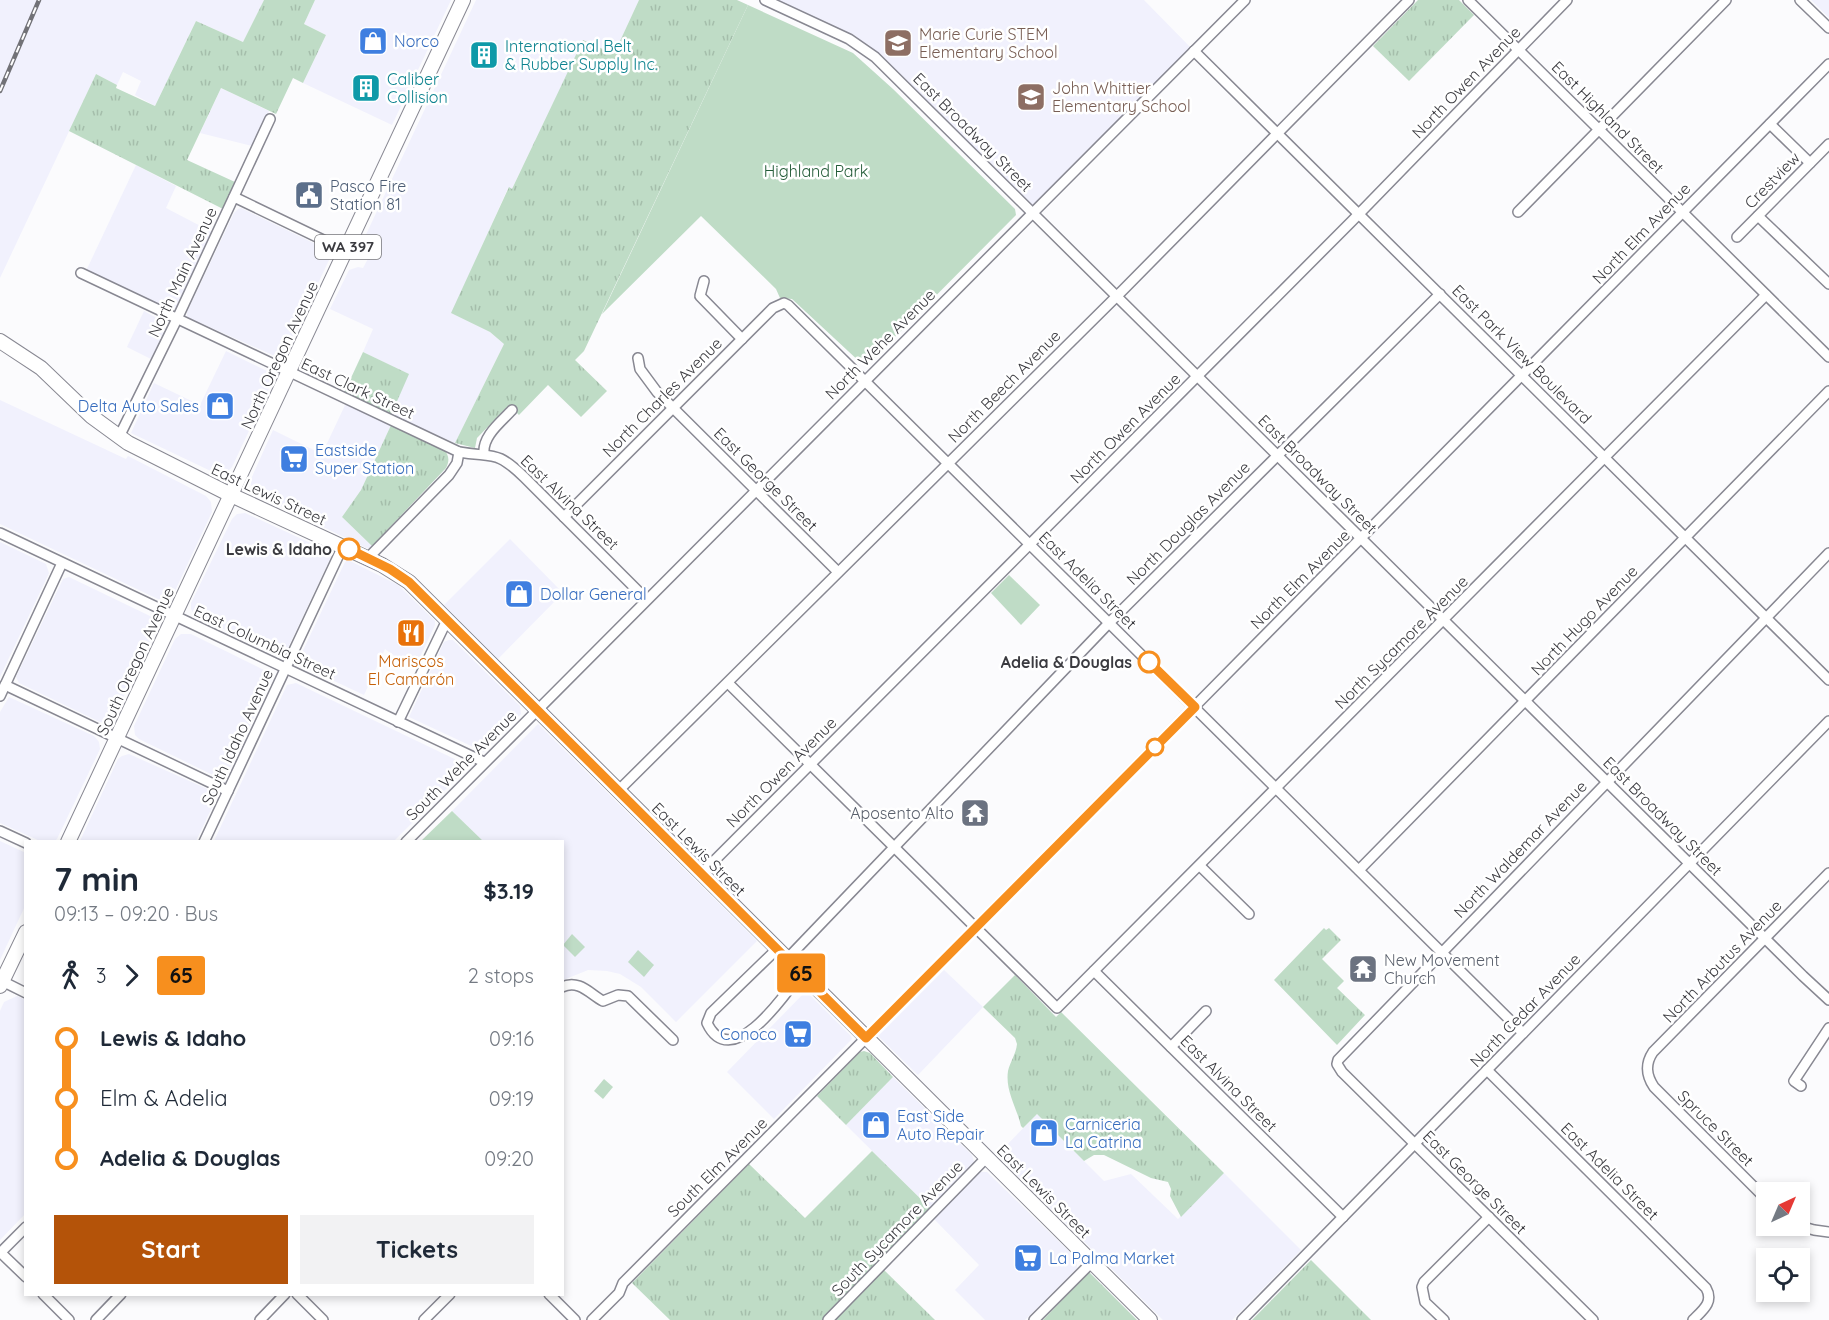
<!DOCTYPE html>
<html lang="en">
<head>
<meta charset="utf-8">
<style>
	body { margin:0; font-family:Quicksand,sans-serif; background:#f2f2f3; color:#1f2937; height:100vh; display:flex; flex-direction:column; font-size:22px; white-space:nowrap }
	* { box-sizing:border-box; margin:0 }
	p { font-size:20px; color:#747a83 }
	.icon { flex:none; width:33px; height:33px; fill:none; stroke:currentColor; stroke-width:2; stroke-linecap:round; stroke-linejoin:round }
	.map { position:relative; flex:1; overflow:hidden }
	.sheet { position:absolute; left:24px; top:840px; width:540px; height:456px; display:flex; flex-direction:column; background:#fff; border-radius:0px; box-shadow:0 3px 9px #0003 }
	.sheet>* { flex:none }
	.badge { padding:0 12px; border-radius:4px; font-size:21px; line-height:39px }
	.needle { width:39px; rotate:44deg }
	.controls { position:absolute; left:1756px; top:1182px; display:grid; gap:12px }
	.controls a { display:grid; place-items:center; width:54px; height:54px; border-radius:0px; background:#fff; box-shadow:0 3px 9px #0003; font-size:30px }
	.map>.badge { position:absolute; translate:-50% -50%; box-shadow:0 0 0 3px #fff }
	.legs { display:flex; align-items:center; gap:9px; height:66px; padding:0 30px; font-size:20px }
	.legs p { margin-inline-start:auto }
	.overview { display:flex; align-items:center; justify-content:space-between; height:102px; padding:0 30px }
	h1 { font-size:33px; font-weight:700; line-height:45px }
	.primary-button { display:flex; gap:12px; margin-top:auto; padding:12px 30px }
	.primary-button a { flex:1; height:69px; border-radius:0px; background:#b45309; color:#fff; font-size:24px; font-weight:700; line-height:69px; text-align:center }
	.primary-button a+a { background:#f2f2f3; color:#1f2937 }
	ul { padding:0 30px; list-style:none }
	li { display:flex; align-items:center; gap:21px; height:60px; font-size:22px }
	li i { display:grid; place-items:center; width:9px; height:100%; margin:0 8px; background:currentColor }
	li i::after { content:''; width:15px; height:15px; margin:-8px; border:4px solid; border-radius:50%; background:#fff }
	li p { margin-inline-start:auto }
	li:first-child i { background:linear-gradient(#0000 50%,currentColor 0) }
	li:last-child i { background:linear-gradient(currentColor 50%,#0000 0) }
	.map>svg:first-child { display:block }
</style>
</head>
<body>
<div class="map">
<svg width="1829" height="1320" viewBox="0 0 1829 1320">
	<defs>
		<pattern id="grass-tufts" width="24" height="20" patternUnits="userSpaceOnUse" patternTransform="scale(1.5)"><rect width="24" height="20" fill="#bfdcc6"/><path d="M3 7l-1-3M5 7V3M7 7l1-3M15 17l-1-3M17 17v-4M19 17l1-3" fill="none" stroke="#a5beab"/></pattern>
	</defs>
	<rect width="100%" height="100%" fill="#fbfbfd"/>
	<g fill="#f1f1fd">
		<polygon points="0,0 264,0 243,42 196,21 155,106 135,95 141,81 123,72 117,85 96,74 0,278"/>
		<polygon points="315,0 451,0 392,125 303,83 326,35 304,24"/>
		<polygon points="476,0 639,0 614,54 583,41 512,189 508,188 452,313 490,332 504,344 455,443 391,415 408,374 363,352 373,329 330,309 349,270 358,267 363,268 370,255 362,243"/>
		<polygon points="765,0 1144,0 1194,51 1033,213 875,56"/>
		<polygon points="1811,0 1829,0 1829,18"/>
		<polygon points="221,88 269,111 252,146 200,133"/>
		<polygon points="136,165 176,186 166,208 212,232 175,309 168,310 86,271"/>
		<polygon points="241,208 326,249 329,252 330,258 286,351 277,357 187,317 187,312 234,213 238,209"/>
		<polygon points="144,311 164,322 165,329 151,359 127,347"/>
		<polygon points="226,351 267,371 271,376 272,382 232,467 227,472 217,474 131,433 154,383 200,405"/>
		<polygon points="0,400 126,459 128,456 206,496 211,502 212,512 174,593 168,598 160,600 0,524"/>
		<polygon points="346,403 392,423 361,490 342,517 372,546 370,548 366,548 256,494 251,485 251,479 273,430 322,454"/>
		<polygon points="245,513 328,551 331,557 286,652 279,655 195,616 191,609 191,603 232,519 237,514"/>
		<polygon points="510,539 563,593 498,659 444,605"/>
		<polygon points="0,542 46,564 49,573 0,677"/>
		<polygon points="348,560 398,585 435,621 435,625 414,670 385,649 364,695 300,665 298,661 345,562"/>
		<polygon points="69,577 150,616 155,621 156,629 114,717 107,722 100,722 19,683 16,677 63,579"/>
		<polygon points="181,634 191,634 272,674 273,677 225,778 221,779 139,739 135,735 134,726 175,639"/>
		<polygon points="449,640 453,640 520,706 521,714 484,752 409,717 444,642"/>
		<polygon points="296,683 465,764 466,769 394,841 214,841 287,685"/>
		<polygon points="9,697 94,736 99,742 100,749 57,839 54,841 40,841 0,823 0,712"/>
		<polygon points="538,724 757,941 676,1022 641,987 620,974 607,971 588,970 563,980 562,842 483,841 452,811"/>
		<polygon points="129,754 214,792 216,799 196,841 80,841 118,759 122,756"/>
		<polygon points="0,841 26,853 25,906 0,960"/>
		<polygon points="944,970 983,1007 918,1075 878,1036"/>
		<polygon points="806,991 851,1036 852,1039 774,1119 727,1072"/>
		<polygon points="17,996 26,1000 25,1214 0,1240 0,1011 4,1002"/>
		<polygon points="893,1077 972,1155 974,1161 972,1169 931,1209 846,1125"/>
		<polygon points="1037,1114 1104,1181 1131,1174 1178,1219 1224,1173 1301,1250 1232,1320 1163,1320 997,1155"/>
		<polygon points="980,1172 987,1172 1077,1259 1077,1268 1025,1320 985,1320 955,1290 979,1265 933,1218"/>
	</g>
	<g fill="url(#grass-tufts)">
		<polygon points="264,0 315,0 304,24 326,35 303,83 293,78 276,114 221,88 187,160 235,182 223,209 69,131 96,74 117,85 116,88 155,106 196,21 243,42"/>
		<polygon points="639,0 737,0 748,5 584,351 575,360 607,391 581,417 548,385 519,415 509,405 477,438 475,448 455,443 504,344 490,332 451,313 509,187 512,189 583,40 614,54"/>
		<polygon points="1418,0 1459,0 1474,15 1409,81 1373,46"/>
		<polygon points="363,352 409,374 391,415 344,393"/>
		<path d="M392 423 443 448C449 455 450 460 446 468L372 546 342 517 361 490Z"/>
		<polygon points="1324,928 1326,930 1329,928 1341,940 1322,959 1344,981 1337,988 1365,1015 1337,1045 1274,980"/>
		<path d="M1015 975 1056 1017 1061 1012 1224 1173 1181 1217 1170 1196 1171 1189 1168 1182 1151 1178 1104 1155H1094L1084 1161 1037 1114 1023 1128 1021 1126C1017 1108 1005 1091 1008 1071 1010 1062 1016 1054 1017 1044L1015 1038 983 1007Z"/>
		<polygon points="864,1051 870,1053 893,1077 846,1125 817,1096 860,1052"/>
		<polygon points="872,1151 931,1209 822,1320 670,1320 632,1283 749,1164 805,1218"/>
		<polygon points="1311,1260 1371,1320 1252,1320"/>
		<polygon points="884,1270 935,1320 835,1320"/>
		<polygon points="1089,1272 1137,1320 1043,1320"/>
	</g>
	<g fill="#bfdcc6">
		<polygon points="748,5 853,53 893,89 1015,209 1016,215 868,364 862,364 792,299 780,298 776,289 701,216 602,314"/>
		<polygon points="1009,575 1040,605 1021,625 991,593"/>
		<polygon points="452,811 483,841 421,841"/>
		<polygon points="572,934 585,947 575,957 563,945"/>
		<polygon points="638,950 654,965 644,977 628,962"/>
		<polygon points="604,1079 613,1087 603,1099 594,1091"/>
	</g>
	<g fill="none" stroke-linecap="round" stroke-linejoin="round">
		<g stroke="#888892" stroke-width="12">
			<g id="minor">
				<polyline points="765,0 849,39 875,57 1803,976 1829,1000"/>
				<polyline points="1468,0 1829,357"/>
				<polyline points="1800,0 1829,28"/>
				<polyline points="1194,51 1829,680"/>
				<polyline points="1770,124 1810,163"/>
				<polyline points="234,197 346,251"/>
				<polyline points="1518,212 1726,0"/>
				<polyline points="1758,216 1829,284"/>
				<polyline points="1737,237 1829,144"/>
				<path d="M81 273 459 452C495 458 496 450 524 477L646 599"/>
				<polyline points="704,281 700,296 742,339"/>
				<polyline points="638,358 640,369 657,392 838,572"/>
				<polyline points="119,437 177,319 270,119"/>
				<path d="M484 454C482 436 501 422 512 410"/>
				<polyline points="564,517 773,308 784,303 788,305 1523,1033"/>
				<polyline points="0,533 484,762"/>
				<polyline points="368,558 449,475 457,463 459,452"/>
				<polyline points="728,683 1057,1008 1766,295"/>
				<polyline points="5,685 228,791"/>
				<polyline points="0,696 62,563"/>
				<polyline points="398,722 447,620"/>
				<polyline points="618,791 1123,290 1409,0"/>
				<polyline points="0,831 26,843"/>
				<polyline points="204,842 343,546"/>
				<polyline points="406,842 1245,0"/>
				<polyline points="1200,866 1249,914"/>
				<polyline points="1359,870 1829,391"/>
				<polyline points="701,874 1352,221 1567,0"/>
				<path d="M777 949 711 1013 707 1023C731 1074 785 995 801 973"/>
				<polyline points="787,959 1109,623 1440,294"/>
				<polyline points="1094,971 1343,1217"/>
				<polyline points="0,980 26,993"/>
				<path d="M562 987C579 979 590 994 603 1001L618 995 628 996 673 1040"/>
				<polyline points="1171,1047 1206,1011"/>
				<path d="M1487 1070 1706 1288C1714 1302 1703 1310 1693 1320"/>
				<polyline points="1801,1086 1794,1081 1829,1028"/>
				<path d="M1767 1200 1654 1087C1646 1075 1645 1064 1653 1052L1829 873"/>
				<polyline points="1800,1226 1814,1230 1829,1232"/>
				<polyline points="0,1252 26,1277"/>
				<polyline points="0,1253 26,1227"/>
				<polyline points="43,1294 69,1320"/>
				<polyline points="297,1294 323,1320"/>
				<polyline points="549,1294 575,1320"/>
				<polyline points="96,1320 121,1294"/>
				<polyline points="260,1320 285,1294"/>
				<polyline points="424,1320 450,1294"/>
				<polyline points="592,1320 619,1293 623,1283 1201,700 1829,64"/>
				<polyline points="828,1320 987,1157"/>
				<polyline points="1034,1320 1092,1262"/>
				<polyline points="1242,1320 1829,721"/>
				<polyline points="1444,1320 1425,1302 1422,1287 1424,1282 1489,1217"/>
				<polyline points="1593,1320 1342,1072 1337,1064 1338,1060 1829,553"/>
			</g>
		</g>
		<g stroke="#888892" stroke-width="16">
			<g id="primary">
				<polyline points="0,341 41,368 91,416 128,443 231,495 382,565 409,582 1150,1320"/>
				<polyline points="68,842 463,0"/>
				<polyline points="0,986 26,932"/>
			</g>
		</g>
		<use href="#minor" stroke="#fff" stroke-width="9"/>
		<use href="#primary" stroke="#fff" stroke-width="14"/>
		<g stroke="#727277" stroke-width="4.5">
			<polyline id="rail" points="0,91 39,0"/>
		</g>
		<use href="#rail" stroke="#fff" stroke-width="2" stroke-dasharray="7" stroke-linecap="butt"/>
	</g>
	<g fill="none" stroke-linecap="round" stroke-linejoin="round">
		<g stroke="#fff" stroke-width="14">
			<polyline id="line-1" points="349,549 390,569 409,582 866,1038 1195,707 1149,662"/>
		</g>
		<use href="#line-1" stroke="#f78f1e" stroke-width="9"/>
	</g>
	<defs>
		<g id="shop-square" transform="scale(1.5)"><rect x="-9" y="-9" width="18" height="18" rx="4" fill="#3f7fe0" stroke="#fff"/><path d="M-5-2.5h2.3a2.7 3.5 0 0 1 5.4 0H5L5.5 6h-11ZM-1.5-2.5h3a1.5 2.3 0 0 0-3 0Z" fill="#fff"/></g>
		<g id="school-square" transform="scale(1.5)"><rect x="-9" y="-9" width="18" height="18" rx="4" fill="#8d6e63" stroke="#fff"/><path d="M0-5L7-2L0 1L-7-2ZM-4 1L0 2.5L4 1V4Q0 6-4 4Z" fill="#fff"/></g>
		<g id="building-square" transform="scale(1.5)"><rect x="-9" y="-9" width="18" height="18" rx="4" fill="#0f9aa8" stroke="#fff"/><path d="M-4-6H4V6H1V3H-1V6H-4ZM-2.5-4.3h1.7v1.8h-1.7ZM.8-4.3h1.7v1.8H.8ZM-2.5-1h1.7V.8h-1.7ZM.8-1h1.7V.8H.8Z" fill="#fff"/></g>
		<g id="civic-square" transform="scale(1.5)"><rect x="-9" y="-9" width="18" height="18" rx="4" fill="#5c6f8a" stroke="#fff"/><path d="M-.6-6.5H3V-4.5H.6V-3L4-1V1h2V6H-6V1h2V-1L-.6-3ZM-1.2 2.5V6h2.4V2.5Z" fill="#fff"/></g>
		<g id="supermarket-square" transform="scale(1.5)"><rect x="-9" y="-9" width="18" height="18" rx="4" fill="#3f7fe0" stroke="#fff"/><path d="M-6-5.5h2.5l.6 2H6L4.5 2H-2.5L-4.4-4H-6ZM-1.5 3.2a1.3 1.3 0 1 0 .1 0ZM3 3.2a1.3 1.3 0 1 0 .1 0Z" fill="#fff"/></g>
		<g id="restaurant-square" transform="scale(1.5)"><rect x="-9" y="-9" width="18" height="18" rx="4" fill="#e8710a" stroke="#fff"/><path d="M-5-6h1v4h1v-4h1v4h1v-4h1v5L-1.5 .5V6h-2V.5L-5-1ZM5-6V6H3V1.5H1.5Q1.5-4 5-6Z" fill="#fff"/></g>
		<g id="temple-square" transform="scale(1.5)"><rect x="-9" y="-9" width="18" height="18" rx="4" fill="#6b7280" stroke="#fff"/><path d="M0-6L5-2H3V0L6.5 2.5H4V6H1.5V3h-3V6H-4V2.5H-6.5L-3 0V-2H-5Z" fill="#fff"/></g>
	</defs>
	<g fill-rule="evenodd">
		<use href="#shop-square" x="373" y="41"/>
		<use href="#school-square" x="898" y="43"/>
		<use href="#building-square" x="484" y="55"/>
		<use href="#building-square" x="366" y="88"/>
		<use href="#school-square" x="1031" y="97"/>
		<use href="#civic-square" x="309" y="195"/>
		<use href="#shop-square" x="220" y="406"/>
		<use href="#supermarket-square" x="294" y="459"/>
		<use href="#shop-square" x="519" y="594"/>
		<use href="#restaurant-square" x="411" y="633"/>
		<use href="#temple-square" x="975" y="813"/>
		<use href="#temple-square" x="1363" y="969"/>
		<use href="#supermarket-square" x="798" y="1034"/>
		<use href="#shop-square" x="876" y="1125"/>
		<use href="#shop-square" x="1044" y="1133"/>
		<use href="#supermarket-square" x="1028" y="1258"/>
	</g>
	<g fill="#fff" stroke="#f78f1e" stroke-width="3">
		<circle cx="349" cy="549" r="10"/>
		<circle cx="1149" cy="662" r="10"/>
		<circle cx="1155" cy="747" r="8"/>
	</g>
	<g text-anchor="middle" stroke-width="5" stroke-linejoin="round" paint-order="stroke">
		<rect fill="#fff" stroke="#767679" stroke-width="1.5" x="315" y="235" width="66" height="24" rx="4.5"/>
		<g font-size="15" font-weight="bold" fill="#3b3b40">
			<text x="348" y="252">WA 397</text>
		</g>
		<g font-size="16" fill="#785e54" stroke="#fff" text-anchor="start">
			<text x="919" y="40">Marie Curie STEM<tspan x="919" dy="18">Elementary School</tspan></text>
			<text x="1052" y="94">John Whittier<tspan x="1052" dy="18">Elementary School</tspan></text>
		</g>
		<g font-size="16" fill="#366cbe" stroke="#fff" text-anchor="start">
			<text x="394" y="47">Norco</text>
			<text x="199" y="412" text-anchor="end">Delta Auto Sales</text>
			<text x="315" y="456">Eastside<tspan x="315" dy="18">Super Station</tspan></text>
			<text x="540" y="600">Dollar General</text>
			<text x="777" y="1040" text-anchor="end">Conoco</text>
			<text x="897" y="1122">East Side<tspan x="897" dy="18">Auto Repair</tspan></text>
			<text x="1065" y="1130">Carniceria<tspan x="1065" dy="18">La Catrina</tspan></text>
			<text x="1049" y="1264">La Palma Market</text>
		</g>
		<g font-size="16" fill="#0d838f" stroke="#fff" text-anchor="start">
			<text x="505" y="52">International Belt<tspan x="505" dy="18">&amp; Rubber Supply Inc.</tspan></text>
			<text x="387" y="85">Caliber<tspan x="387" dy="18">Collision</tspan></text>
		</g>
		<g font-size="16" fill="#3b3b40" stroke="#fff">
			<text transform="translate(1466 82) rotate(-46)" y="6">North Owen Avenue</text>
			<text transform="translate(1608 117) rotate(45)" y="6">East Highland Street</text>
			<text transform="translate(973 132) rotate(45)" y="6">East Broadway Street</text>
			<text transform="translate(1772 180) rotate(-46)" y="6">Crestview</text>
			<text transform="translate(1641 233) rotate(-46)" y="6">North Elm Avenue</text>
			<text transform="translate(182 272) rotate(-65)" y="6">North Main Avenue</text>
			<text transform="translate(880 344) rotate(-45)" y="6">North Wehe Avenue</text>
			<text transform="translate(1522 354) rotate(45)" y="6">East Park View Boulevard</text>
			<text transform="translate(279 355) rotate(-65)" y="6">North Oregon Avenue</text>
			<text transform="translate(1004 386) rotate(-45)" y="6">North Beech Avenue</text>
			<text transform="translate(358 388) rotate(25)" y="6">East Clark Street</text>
			<text transform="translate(662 397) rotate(-45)" y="6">North Charles Avenue</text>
			<text transform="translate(1125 428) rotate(-45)" y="6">North Owen Avenue</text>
			<text transform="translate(1318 474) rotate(45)" y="6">East Broadway Street</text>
			<text transform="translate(766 479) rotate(45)" y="6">East George Street</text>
			<text transform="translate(269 494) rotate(25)" y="6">East Lewis Street</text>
			<text transform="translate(570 502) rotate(44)" y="6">East Alvina Street</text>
			<text transform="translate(1188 523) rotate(-45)" y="6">North Douglas Avenue</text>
			<text transform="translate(1300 579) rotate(-45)" y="6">North Elm Avenue</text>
			<text transform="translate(1088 580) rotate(45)" y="6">East Adelia Street</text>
			<text transform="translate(1584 620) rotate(-46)" y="6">North Hugo Avenue</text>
			<text transform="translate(265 642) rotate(25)" y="6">East Columbia Street</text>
			<text transform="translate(1401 642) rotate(-45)" y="6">North Sycamore Avenue</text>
			<text transform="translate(135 661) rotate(-65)" y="6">South Oregon Avenue</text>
			<text transform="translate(237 737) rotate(-65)" y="6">South Idaho Avenue</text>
			<text transform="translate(461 765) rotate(-45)" y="6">South Wehe Avenue</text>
			<text transform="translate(781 772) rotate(-45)" y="6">North Owen Avenue</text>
			<text transform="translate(1663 816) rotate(45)" y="6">East Broadway Street</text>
			<text transform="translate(699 849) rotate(45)" y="6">East Lewis Street</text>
			<text transform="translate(1520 849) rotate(-46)" y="6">North Waldemar Avenue</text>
			<text transform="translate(1722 961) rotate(-46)" y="6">North Arbutus Avenue</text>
			<text transform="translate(1525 1010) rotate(-46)" y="6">North Cedar Avenue</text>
			<text transform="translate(1229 1083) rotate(45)" y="6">East Alvina Street</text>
			<text transform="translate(1716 1128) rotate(45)" y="6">Spruce Street</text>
			<text transform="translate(717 1167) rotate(-45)" y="6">South Elm Avenue</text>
			<text transform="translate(1610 1171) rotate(45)" y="6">East Adelia Street</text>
			<text transform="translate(1475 1182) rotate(45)" y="6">East George Street</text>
			<text transform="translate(1044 1191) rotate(45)" y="6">East Lewis Street</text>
			<text transform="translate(897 1228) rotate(-46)" y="6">South Sycamore Avenue</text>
		</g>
		<g font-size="16" fill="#245c39" stroke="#fff">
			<text x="816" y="177">Highland Park</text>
		</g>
		<g font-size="16" fill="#4e5e75" stroke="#fff" text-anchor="start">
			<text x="330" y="192">Pasco Fire<tspan x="330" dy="18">Station 81</tspan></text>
		</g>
		<g font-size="16" font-weight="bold" fill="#3b3b40" stroke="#fff" text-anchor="end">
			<text x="332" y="555">Lewis &amp; Idaho</text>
			<text x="1132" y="668">Adelia &amp; Douglas</text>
		</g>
		<g font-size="16" fill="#c56008" stroke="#fff">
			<text x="411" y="667">Mariscos<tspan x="411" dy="18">El Camarón</tspan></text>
		</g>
		<g font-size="16" fill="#5b616d" stroke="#fff" text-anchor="end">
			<text x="954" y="819">Aposento Alto</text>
			<text x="1384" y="966" text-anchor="start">New Movement<tspan x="1384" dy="18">Church</tspan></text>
		</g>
	</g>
</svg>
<div class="controls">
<a><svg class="needle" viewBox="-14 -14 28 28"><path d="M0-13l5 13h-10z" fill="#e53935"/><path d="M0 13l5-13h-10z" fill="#747a83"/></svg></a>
<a><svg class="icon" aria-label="locate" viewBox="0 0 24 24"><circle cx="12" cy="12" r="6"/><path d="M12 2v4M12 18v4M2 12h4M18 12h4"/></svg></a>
</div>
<b class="badge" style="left:801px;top:973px;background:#f78f1e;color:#111">65</b>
<section class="sheet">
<div class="overview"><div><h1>7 min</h1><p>09:13 – 09:20 · Bus</p></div><b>$3.19</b></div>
<div class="legs"><svg class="icon" aria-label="walk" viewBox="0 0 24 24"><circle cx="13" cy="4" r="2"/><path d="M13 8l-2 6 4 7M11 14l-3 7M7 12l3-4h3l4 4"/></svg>3<svg class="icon" aria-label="forward" viewBox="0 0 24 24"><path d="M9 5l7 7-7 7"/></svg><b class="badge" style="background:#f78f1e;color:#111">65</b><p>2 stops</p></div>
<ul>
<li><i style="color:#f78f1e"></i><b>Lewis &amp; Idaho</b><p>09:16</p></li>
<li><i style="color:#f78f1e"></i><span>Elm &amp; Adelia</span><p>09:19</p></li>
<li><i style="color:#f78f1e"></i><b>Adelia &amp; Douglas</b><p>09:20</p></li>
</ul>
<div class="primary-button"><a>Start</a><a>Tickets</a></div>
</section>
</div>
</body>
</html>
